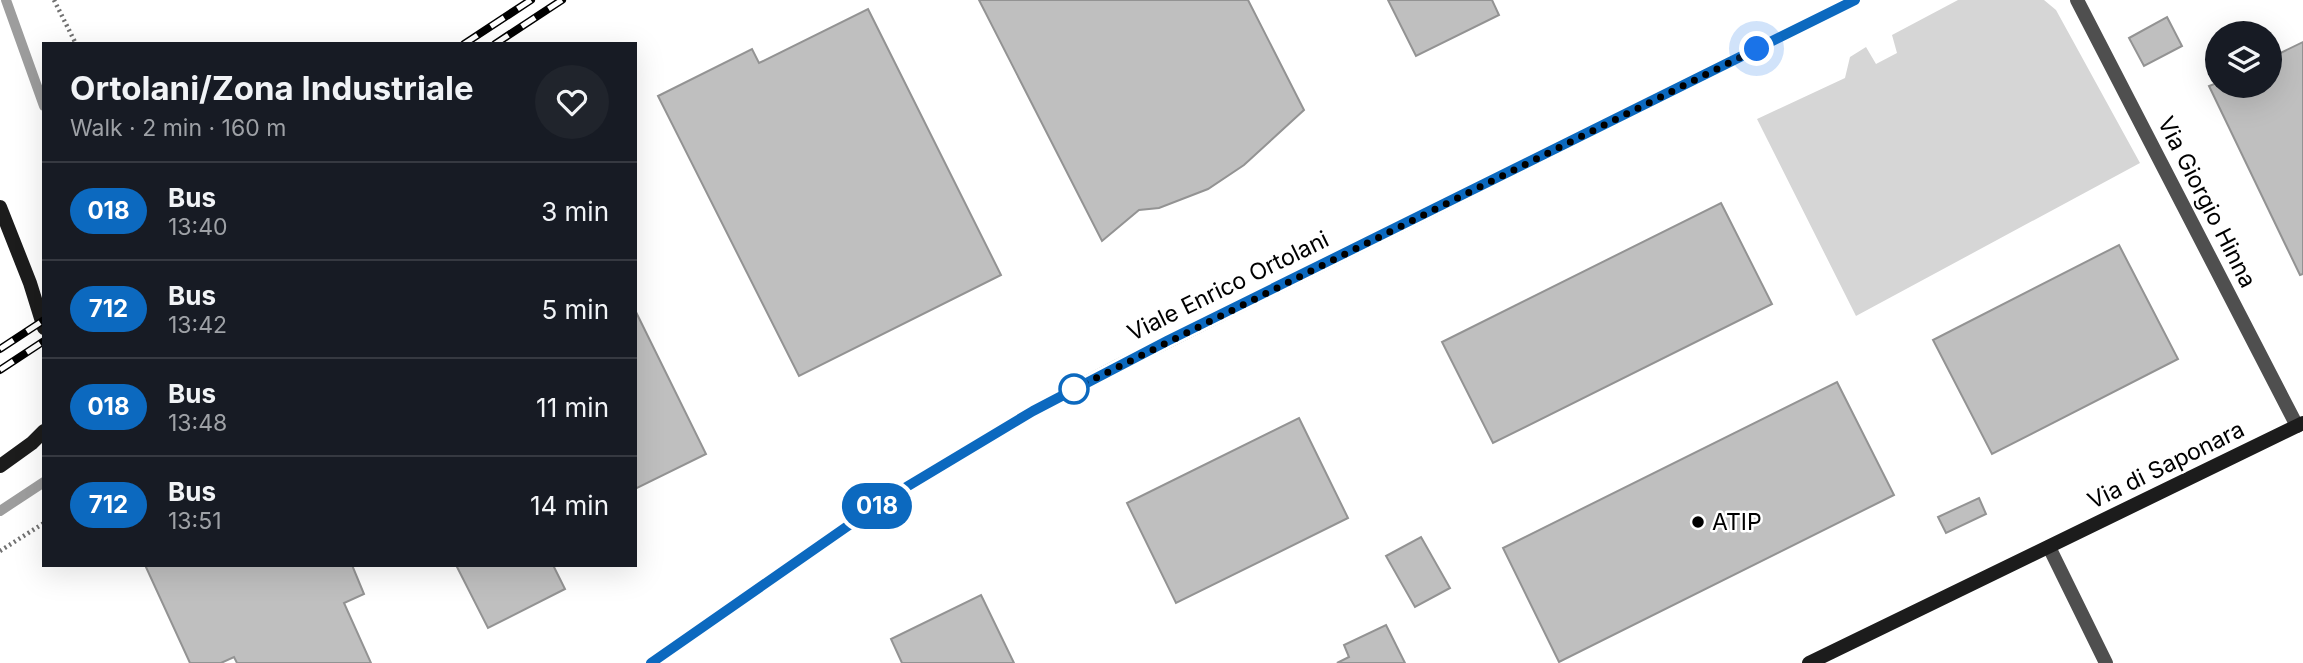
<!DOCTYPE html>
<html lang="en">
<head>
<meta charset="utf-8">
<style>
	body { margin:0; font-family:Inter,sans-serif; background:#20242c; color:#f1f3f6; height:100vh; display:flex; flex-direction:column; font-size:26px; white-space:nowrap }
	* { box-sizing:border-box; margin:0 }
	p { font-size:23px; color:#9ea1a6 }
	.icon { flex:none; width:38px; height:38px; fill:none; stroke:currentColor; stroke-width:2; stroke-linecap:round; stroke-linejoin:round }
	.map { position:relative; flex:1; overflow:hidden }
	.sheet { position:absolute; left:42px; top:42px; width:595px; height:525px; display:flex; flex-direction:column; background:#171b24; border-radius:0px; box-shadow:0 7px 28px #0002 }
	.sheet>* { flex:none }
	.badge { padding:0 14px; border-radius:23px; font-size:24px; line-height:46px }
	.fabs { position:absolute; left:2205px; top:21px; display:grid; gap:14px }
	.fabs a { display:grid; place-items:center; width:77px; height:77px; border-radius:50%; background:#171b24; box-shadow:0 7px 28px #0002; font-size:35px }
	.you { position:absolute; width:35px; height:35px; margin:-18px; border:5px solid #fff; border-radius:50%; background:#1a73e8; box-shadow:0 0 0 10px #1a73e833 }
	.map>.badge { position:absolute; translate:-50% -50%; box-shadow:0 0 0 4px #fff }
	.round { display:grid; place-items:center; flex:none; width:74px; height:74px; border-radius:37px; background:#20242c }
	.head { display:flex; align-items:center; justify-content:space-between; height:119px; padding:0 28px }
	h1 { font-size:33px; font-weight:700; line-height:52px }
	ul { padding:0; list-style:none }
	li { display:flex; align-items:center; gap:21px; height:98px; padding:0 28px; border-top:2px solid #363941 }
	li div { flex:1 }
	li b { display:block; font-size:26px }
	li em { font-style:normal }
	li .badge { min-width:77px; font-weight:700; text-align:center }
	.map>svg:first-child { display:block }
</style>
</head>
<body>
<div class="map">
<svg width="2303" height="663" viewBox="0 0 2303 663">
	<rect width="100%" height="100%" fill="#fff"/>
	<polygon fill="#d6d6d6" points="1958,0 2044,0 2056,10 2140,163 1856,316 1757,119 1845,78 1850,57 1866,47 1876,64 1897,53 1892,35"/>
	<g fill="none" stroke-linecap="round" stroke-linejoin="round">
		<g stroke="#9d9d9d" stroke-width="10">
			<polyline points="6,0 44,106"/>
			<polyline points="0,511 44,482"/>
		</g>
	</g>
	<g fill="#bfbfbf" stroke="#939393" stroke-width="2">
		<polygon points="979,0 1248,0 1304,110 1244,165 1208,189 1159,208 1139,210 1102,241"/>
		<polygon points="1388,0 1492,0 1499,15 1416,56"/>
		<polygon points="868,9 1001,275 799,376 658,96 752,49 759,63"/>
		<polygon points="2167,17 2182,46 2144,66 2129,38"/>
		<polygon points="2303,42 2303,274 2300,275 2209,86 2217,83 2217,86 2270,86 2270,58"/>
		<polygon points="1721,203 1772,304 1493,443 1442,342"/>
		<polygon points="2119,245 2178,359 1992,454 1933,340"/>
		<polygon points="635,310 706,454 635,489"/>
		<polygon points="1837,382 1894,495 1559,662 1503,548"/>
		<polygon points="1299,418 1348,518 1176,603 1127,503"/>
		<polygon points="1979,498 1986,514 1946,533 1938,517"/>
		<polygon points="1421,537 1450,588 1415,607 1386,556"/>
		<polygon points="145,565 352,565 364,594 344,603 371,663 237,663 234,657 221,663 190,663"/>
		<polygon points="456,565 553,565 565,589 488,628"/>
		<polygon points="981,595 1014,663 902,663 891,639"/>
		<polygon points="1386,625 1405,663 1337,663 1349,657 1344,645"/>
	</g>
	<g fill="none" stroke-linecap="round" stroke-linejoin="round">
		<g stroke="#717171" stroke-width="4.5" stroke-dasharray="2 3.5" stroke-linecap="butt">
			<polyline points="54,0 76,44"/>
			<polyline points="0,551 44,523"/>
		</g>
		<polyline stroke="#4f4f4f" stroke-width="14" points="2049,547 2106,663"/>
		<polyline stroke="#4f4f4f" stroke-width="14" points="2077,0 2297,426"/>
		<g stroke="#1c1c1c" stroke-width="14">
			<polyline points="0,207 30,283 44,328"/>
			<polyline points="0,466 32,443 44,431"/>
			<polyline points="651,663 888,498 1033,411 1118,366 1855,0"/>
			<polyline points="1809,663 2303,423"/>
		</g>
		<g stroke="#000" stroke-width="8">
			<g id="rail">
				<polyline points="464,44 531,0"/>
				<polyline points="495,44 562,0"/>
				<polyline points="0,349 44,320"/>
				<polyline points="0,370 44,341"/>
			</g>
		</g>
		<use href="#rail" stroke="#fff" stroke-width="5" stroke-dasharray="16" stroke-linecap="butt"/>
	</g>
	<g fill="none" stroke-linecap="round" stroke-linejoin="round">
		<g stroke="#fff" stroke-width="16">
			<polyline id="line" points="651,663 888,498 1033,411 1167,341 1855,0"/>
		</g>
		<use href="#line" stroke="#0c69bf" stroke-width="10"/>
		<polyline stroke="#000" stroke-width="7" stroke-dasharray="0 12.6" points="1074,389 1757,49"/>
	</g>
	<circle fill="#fff" stroke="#0c69bf" stroke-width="3.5" cx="1074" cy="389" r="14"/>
	<circle fill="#000" stroke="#fff" stroke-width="2.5" cx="1698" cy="522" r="7"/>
	<g text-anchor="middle" stroke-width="5" stroke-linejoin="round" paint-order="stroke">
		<g font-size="23" fill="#000" stroke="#fff">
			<text transform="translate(2207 202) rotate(63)" y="8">Via Giorgio Hinna</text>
			<text transform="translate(1228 286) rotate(-26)" y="8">Viale Enrico Ortolani</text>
			<text transform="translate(2166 465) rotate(-26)" y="8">Via di Saponara</text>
		</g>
		<g font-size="23" fill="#000" stroke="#fff" text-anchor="start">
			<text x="1712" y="530">ATIP</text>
		</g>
	</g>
</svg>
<div class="fabs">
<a><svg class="icon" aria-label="layers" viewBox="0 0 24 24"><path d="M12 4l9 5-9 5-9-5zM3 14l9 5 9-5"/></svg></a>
</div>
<div class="you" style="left:1757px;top:49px"></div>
<b class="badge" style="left:877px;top:506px;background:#0c69bf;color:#fff">018</b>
<section class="sheet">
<div class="head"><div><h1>Ortolani/Zona Industriale</h1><p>Walk · 2 min · 160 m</p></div><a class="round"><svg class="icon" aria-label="heart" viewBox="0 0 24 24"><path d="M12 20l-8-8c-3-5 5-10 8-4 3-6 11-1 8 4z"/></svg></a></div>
<ul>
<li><span class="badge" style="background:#0c69bf;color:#fff">018</span><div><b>Bus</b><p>13:40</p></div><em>3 min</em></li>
<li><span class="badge" style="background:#0c69bf;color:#fff">712</span><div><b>Bus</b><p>13:42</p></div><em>5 min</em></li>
<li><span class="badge" style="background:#0c69bf;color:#fff">018</span><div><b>Bus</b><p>13:48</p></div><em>11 min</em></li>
<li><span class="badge" style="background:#0c69bf;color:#fff">712</span><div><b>Bus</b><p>13:51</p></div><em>14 min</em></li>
</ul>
</section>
</div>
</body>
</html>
